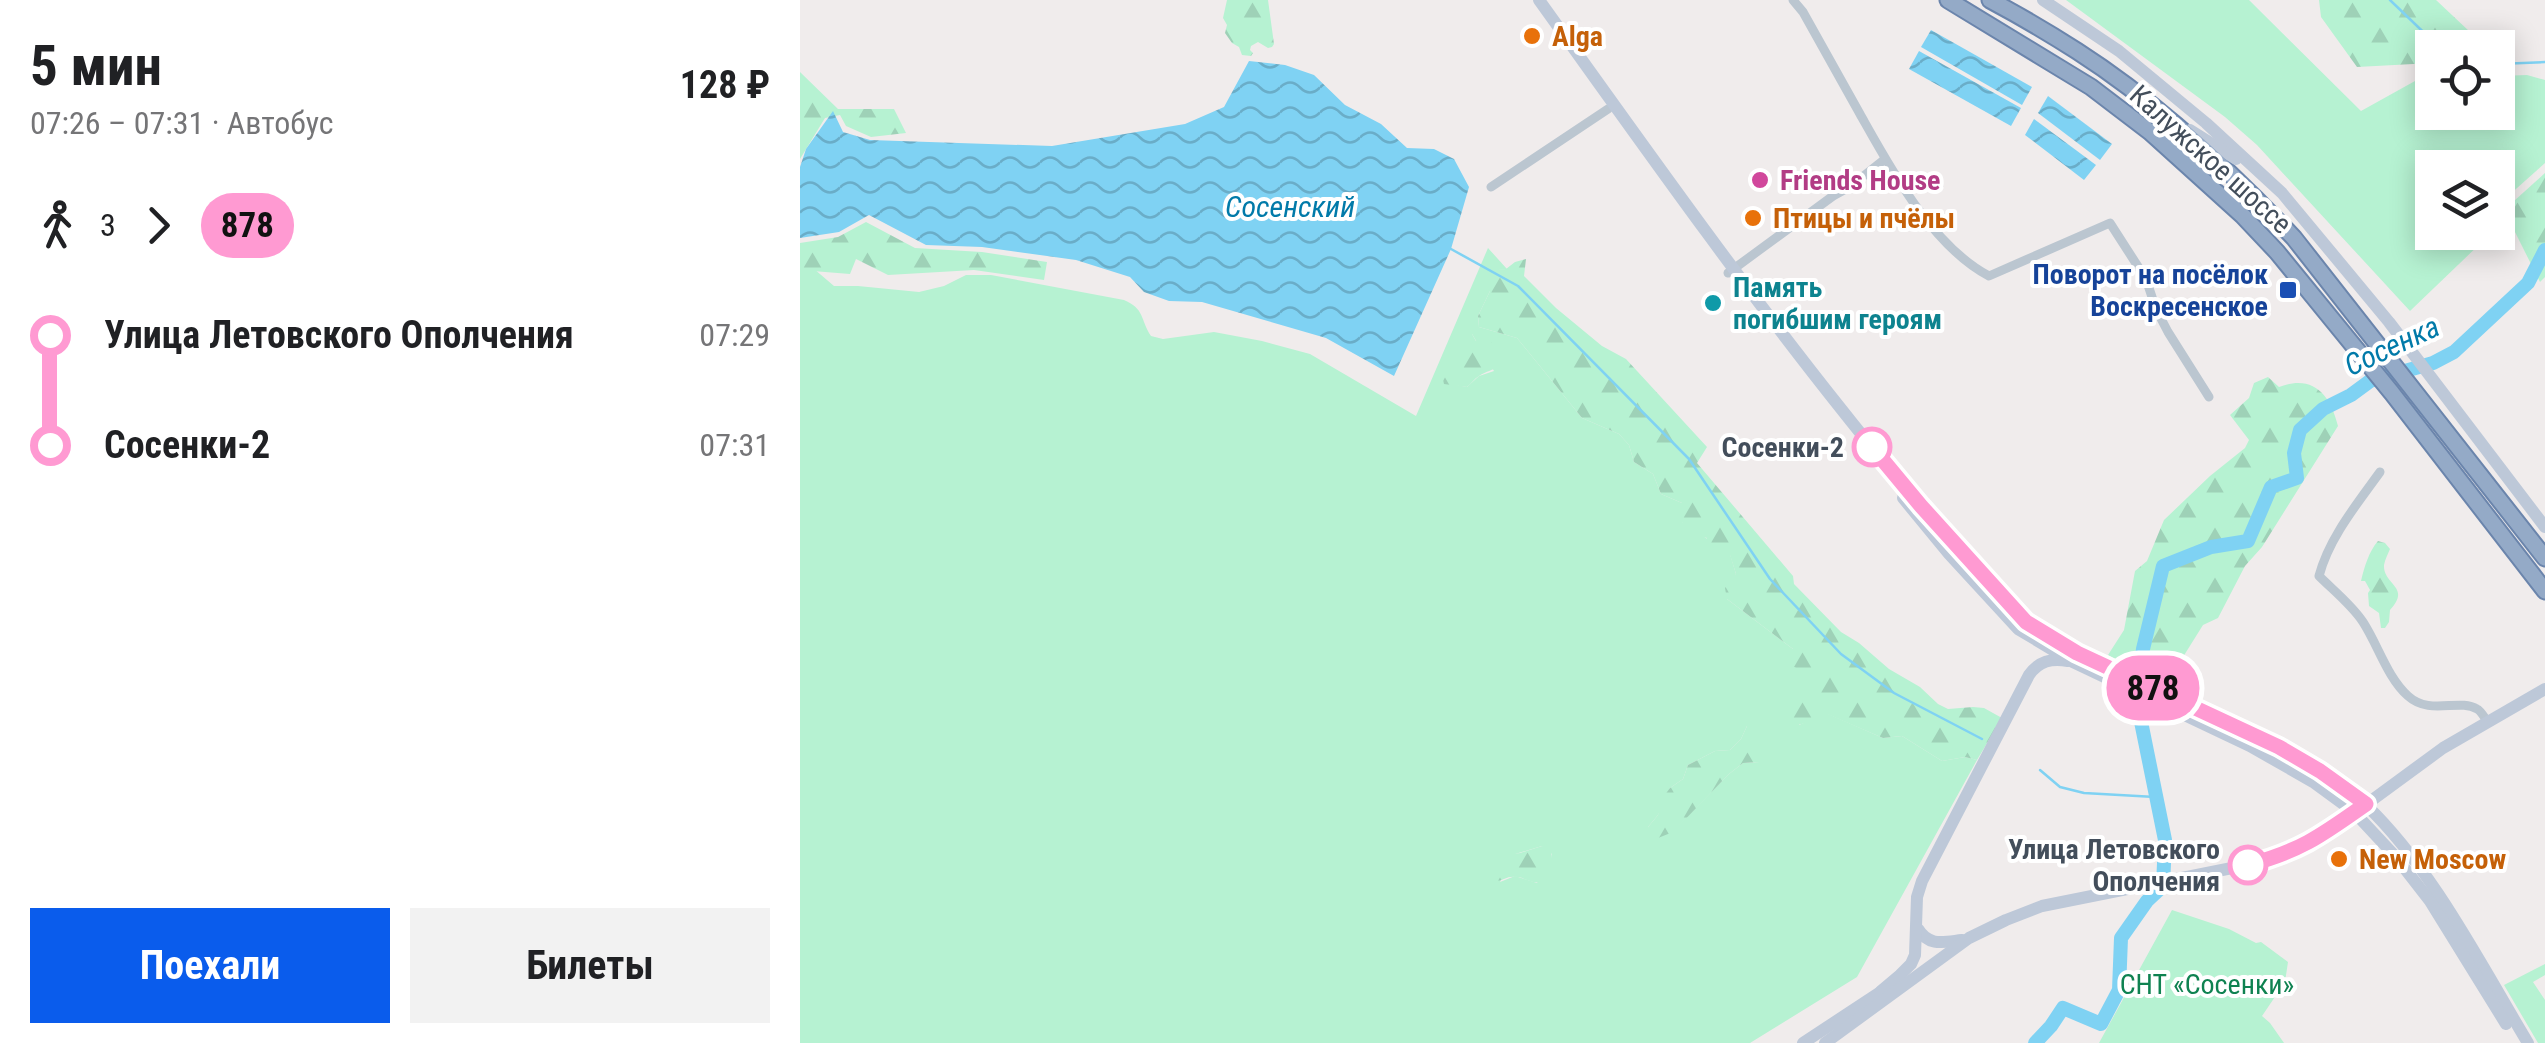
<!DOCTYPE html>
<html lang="ru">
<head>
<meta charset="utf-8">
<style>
	body { margin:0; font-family:"Roboto Condensed",sans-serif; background:#f2f2f2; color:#202124; height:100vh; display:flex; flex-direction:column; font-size:38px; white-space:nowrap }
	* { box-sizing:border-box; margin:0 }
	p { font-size:32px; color:#757577 }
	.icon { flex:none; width:55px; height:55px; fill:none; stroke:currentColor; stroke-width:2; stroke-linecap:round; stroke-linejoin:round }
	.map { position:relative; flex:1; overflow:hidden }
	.panel { display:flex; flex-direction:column; background:#fff; width:800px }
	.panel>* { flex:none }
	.badge { padding:0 20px; border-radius:32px; font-size:35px; line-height:65px }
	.buttons { position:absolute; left:1615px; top:30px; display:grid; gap:20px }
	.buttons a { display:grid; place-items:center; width:100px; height:100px; border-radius:0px; background:#fff; box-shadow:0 5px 25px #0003; font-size:50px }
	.map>.badge { position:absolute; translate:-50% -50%; box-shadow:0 0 0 5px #fff }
	.legs { display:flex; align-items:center; gap:15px; height:110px; padding:0 30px; font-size:32px }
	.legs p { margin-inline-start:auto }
	.summary { display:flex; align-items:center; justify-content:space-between; height:170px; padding:0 30px }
	h1 { font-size:55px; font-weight:700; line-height:75px }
	.cta { display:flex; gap:20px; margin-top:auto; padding:20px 30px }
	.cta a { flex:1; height:115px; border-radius:0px; background:#0a5cec; color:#fff; font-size:40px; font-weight:700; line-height:115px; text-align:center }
	.cta a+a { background:#f2f2f2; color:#202124 }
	ul { padding:0 30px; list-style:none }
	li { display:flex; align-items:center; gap:35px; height:110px; font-size:38px }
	li i { display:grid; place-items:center; width:15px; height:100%; margin:0 12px; background:currentColor }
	li i::after { content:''; width:25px; height:25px; margin:-12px; border:8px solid; border-radius:50%; background:#fff }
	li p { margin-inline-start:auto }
	li:first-child i { background:linear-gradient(#0000 50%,currentColor 0) }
	li:last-child i { background:linear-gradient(currentColor 50%,#0000 0) }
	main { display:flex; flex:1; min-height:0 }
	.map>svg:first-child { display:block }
</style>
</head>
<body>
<main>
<section class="panel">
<div class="summary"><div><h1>5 мин</h1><p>07:26 – 07:31 · Автобус</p></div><b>128 ₽</b></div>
<div class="legs"><svg class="icon" aria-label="walk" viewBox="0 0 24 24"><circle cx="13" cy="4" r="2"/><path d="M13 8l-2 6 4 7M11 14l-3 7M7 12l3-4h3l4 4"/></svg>3<svg class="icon" aria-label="forward" viewBox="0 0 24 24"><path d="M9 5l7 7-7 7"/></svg><b class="badge" style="background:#ff9ad2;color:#111">878</b></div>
<ul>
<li><i style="color:#ff9ad2"></i><b>Улица Летовского Ополчения</b><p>07:29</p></li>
<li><i style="color:#ff9ad2"></i><b>Сосенки-2</b><p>07:31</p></li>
</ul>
<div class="cta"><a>Поехали</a><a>Билеты</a></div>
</section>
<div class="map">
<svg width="1745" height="1043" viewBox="0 0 1745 1043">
	<defs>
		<pattern id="forest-firs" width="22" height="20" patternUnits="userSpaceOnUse" patternTransform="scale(2.5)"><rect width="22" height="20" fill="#b6f2d2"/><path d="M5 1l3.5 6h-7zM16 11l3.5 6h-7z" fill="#9ed1b7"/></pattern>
		<pattern id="water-waves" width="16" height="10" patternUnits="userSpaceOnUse" patternTransform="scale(2.5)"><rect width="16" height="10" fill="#7fd2f3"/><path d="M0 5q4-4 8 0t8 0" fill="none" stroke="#6aadc8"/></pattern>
	</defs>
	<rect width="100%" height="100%" fill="#f0ecec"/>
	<g fill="#b6f2d2" fill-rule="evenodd">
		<polygon points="1266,0 1449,0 1561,111 1624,76 1632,76 1632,112 1698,112 1698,76 1727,75 1745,80 1745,163 1698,205 1698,168 1632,168 1632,232 1686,233 1683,241 1610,311 1457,145 1425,117"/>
		<path d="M688 248 707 269 690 271V291L678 316 679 327 717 338 782 418 819 434 829 445 834 462 853 474 861 494 882 503V522L930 554 936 574 927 599 993 649 1018 678 999 725 1026 713 1083 738 1102 736 1142 761 1165 757 1177 760 1057 977 950 1043H0V257L34 286H58L119 292 144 286 166 275H191L324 300C345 309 340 319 351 336L363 339 414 332 462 341 510 354 616 416ZM672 334 694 371 679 376 667 387 652 384ZM947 726 959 762 943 763 929 774 873 831 848 827 858 815 870 788 883 779 888 765 915 751 930 750 941 739ZM742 846 752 854 751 862 737 883 715 876 700 882 712 855Z"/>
		<polygon points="1372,910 1429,929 1456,943 1461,942 1488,962 1485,982 1462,1016 1470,1023 1484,1043 1299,1043"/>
		<polygon points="1745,964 1745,975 1733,982 1745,1000 1745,1043 1738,1043 1704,985"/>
	</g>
	<g fill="url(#forest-firs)">
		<polygon points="427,0 468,0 474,44 472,47 468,48 458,42 451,46 450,50 453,53 451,56 442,55 439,47 432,43 425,33 427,25 423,18"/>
		<polygon points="1519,0 1636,0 1686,47 1632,48 1632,63 1557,67 1521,17"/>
		<polygon points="0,72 38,109 94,109 106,133 71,137 46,126 40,115 25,118 0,159"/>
		<polygon points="1745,173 1745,277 1740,282 1704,210"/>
		<polygon points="66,222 115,248 182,252 247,262 244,280 174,270 88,275 56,259 50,274 0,270 0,243 38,237"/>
		<path d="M726 259 724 276 756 308 802 346 826 359 907 447 897 463 993 576 994 584 1041 632 1059 643 1089 669 1120 687 1138 704 1148 709 1173 707 1184 708 1202 718 1177 760 1165 757 1142 761 1102 736 1083 738 1027 714C1008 721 997 732 980 717 989 696 999 688 1017 678L988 664 993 649 927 599 925 588 936 574 930 555 907 557V538L886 532 882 522V503L861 494 853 474 834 462 829 445 819 434 782 418 717 338 679 327 678 316 690 291V270L706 269 715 262Z"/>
		<path d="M665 331 672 334 676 341 690 342 703 348C702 373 695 366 679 376 674 379 671 384 667 387L644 384C640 368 652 339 665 331Z"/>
		<path d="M1468 377 1479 387C1513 374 1530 394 1538 426L1462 547 1445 566 1418 618 1403 625 1378 665 1364 678 1344 675 1308 655 1324 630 1335 571 1347 561 1364 520 1410 476 1445 448 1449 440 1430 415 1449 398 1454 383Z"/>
		<path d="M1578 541 1585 543 1590 549C1588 554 1585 559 1584 565 1583 585 1612 587 1590 610L1589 622 1585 628H1581L1579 613 1569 606 1568 593 1570 590 1565 581H1561C1564 568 1569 551 1578 541Z"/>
		<polygon points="961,722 965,747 959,762 943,763 929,774 873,832 858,838 848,827 858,815 861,800 870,788 883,779 888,765 915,751 930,750 941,739 947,726"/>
		<path d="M742 846 750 847C754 862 755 886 733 882 727 881 722 877 717 877 701 875 702 888 686 874L690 860 696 856 720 853Z"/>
	</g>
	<g fill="url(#water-waves)">
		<polygon points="1131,30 1232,87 1222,105 1121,47"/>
		<polygon points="1119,51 1221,108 1211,126 1109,69"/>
		<polygon points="449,61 485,65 514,75 545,105 581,124 607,148 634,149 654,159 669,187 651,249 594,376 526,338 402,302 369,301 344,292 330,277 276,260 182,247 126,245 69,215 39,232 0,238 0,167 6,149 33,111 43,132 70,140 252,146 385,124 424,107"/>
		<polygon points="1248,96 1312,144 1300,160 1238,113"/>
		<polygon points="1234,119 1296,165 1284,180 1225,135"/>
	</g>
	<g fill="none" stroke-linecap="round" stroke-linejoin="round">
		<g stroke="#7fd2f3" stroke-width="2.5">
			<polyline points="1590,0 1640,48"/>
			<polyline points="1698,64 1745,62"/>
			<polyline points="651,249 718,286 889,459 970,579 1041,654 1094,693 1182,739"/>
			<polyline points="1240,770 1260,787 1284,793 1355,797"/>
		</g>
		<polyline stroke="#7fd2f3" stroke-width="14" points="1235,1043 1251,1026 1263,1008 1301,1024 1319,990 1321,938 1347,901 1363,886 1365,840 1336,697 1343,649 1363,566 1411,547 1448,541 1471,487 1497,478 1494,453 1500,430 1523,409 1551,395 1570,381 1633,363 1654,352 1728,283 1745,250"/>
		<g stroke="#6b85ac" stroke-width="19">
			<g id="trunk">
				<polyline points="1148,0 1291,87 1350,132 1443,216 1477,252 1592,393 1745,591"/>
				<path d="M1190 0C1220 16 1249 33 1277 51 1358 103 1429 169 1494 238L1745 558"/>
			</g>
		</g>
		<g stroke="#bbc6d0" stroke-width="9">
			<path d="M993 0 1003 12C1022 46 1041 80 1060 114 1091 169 1132 246 1189 276L1310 223 1346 279 1356 309 1368 332 1409 397"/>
			<polyline points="691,187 808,109"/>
			<polyline points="928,273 1033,196 1051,186 1085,159"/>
			<path d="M1580 472C1557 504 1529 538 1519 576 1533 590 1552 605 1563 622 1578 645 1587 677 1608 696 1630 716 1659 698 1677 709 1680 710 1685 718 1687 721"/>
		</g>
		<g stroke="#bdc8d8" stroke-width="12">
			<path d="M739 0C838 138 936 277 1042 410 1097 480 1156 546 1216 612L1226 622 1257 643C1317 672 1377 698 1436 727 1481 748 1530 770 1566 805 1632 868 1681 965 1728 1043"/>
			<polyline points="1243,0 1319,51 1406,123 1482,193 1589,322 1745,527"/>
			<polyline points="1390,130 1436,159"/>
			<polyline points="1103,498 1149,554 1218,629 1273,662 1450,746 1513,782 1554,812 1595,856 1630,901 1706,1024"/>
			<path d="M1118 929C1129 947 1144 942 1162 940"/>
			<path d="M1081 991 1100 975 1111 964 1115 955 1117 897 1122 881 1229 675C1239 661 1251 658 1268 661"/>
			<polyline points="1003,1043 1085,989"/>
			<polyline points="1025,1043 1169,938 1206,920 1242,906 1447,865 1496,850 1534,828 1643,748 1745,689"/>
		</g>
		<use href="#trunk" stroke="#94aac7" stroke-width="15"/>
	</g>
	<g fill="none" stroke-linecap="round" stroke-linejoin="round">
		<g stroke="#fff" stroke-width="22">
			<path id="line-1" d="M1072 447 1121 506 1226 622 1277 653 1479 747 1520 771 1566 804C1522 835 1501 851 1448 865"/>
		</g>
		<use href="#line-1" stroke="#ff9ad2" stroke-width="15"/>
	</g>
	<g fill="#e8710a" stroke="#fff" stroke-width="4">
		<circle cx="732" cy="36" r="10"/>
		<circle cx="953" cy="218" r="10"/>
		<circle cx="1539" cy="859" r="10"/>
	</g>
	<circle fill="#d1479c" stroke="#fff" stroke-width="4" cx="960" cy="180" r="10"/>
	<rect fill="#1a4fb4" stroke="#fff" stroke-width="4" x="1478" y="280" width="20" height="20" rx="5"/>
	<circle fill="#0f9aa8" stroke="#fff" stroke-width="4" cx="913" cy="303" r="10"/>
	<g fill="#fff" stroke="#ff9ad2" stroke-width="5">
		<circle cx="1072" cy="447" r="18"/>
		<circle cx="1448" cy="865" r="18"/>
	</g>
	<g text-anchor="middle" stroke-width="8" stroke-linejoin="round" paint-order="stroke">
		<g font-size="28" font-weight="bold" fill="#c56008" stroke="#fff" text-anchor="start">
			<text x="752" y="46">Alga</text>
			<text x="973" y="228">Птицы и пчёлы</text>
			<text x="1559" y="869">New Moscow</text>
		</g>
		<g font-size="28" fill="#434e5b" stroke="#fff">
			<text transform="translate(1411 159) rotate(42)" y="10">Калужское шоссе</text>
		</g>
		<g font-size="28" font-weight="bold" fill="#b23c85" stroke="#fff" text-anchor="start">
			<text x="980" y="190">Friends House</text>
		</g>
		<g font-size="28" font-weight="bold" fill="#164399" stroke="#fff" text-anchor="end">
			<text x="1468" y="284">Поворот на посёлок<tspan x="1468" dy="32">Воскресенское</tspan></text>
		</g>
		<g font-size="28" font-weight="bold" fill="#0d838f" stroke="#fff" text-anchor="start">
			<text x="933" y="297">Память<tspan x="933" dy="32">погибшим героям</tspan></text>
		</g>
		<g font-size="28" font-weight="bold" fill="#434e5b" stroke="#fff" text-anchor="end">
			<text x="1044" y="457">Сосенки-2</text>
			<text x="1420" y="859">Улица Летовского<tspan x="1420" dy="32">Ополчения</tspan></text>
		</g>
		<g font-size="28" fill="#0f8251" stroke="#fff">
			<text x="1407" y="994">СНТ «Сосенки»</text>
		</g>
		<g font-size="30" font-style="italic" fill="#017aa9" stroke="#fff">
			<text x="490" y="217">Сосенский</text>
			<text transform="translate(1592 346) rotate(-25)" y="10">Сосенка</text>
		</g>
	</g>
</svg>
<div class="buttons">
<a><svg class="icon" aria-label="locate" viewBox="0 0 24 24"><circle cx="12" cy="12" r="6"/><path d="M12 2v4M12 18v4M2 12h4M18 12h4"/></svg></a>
<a><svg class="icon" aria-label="layers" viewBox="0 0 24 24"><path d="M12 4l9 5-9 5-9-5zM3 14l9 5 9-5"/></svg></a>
</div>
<b class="badge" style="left:1353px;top:688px;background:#ff9ad2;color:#111">878</b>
</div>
</main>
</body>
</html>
